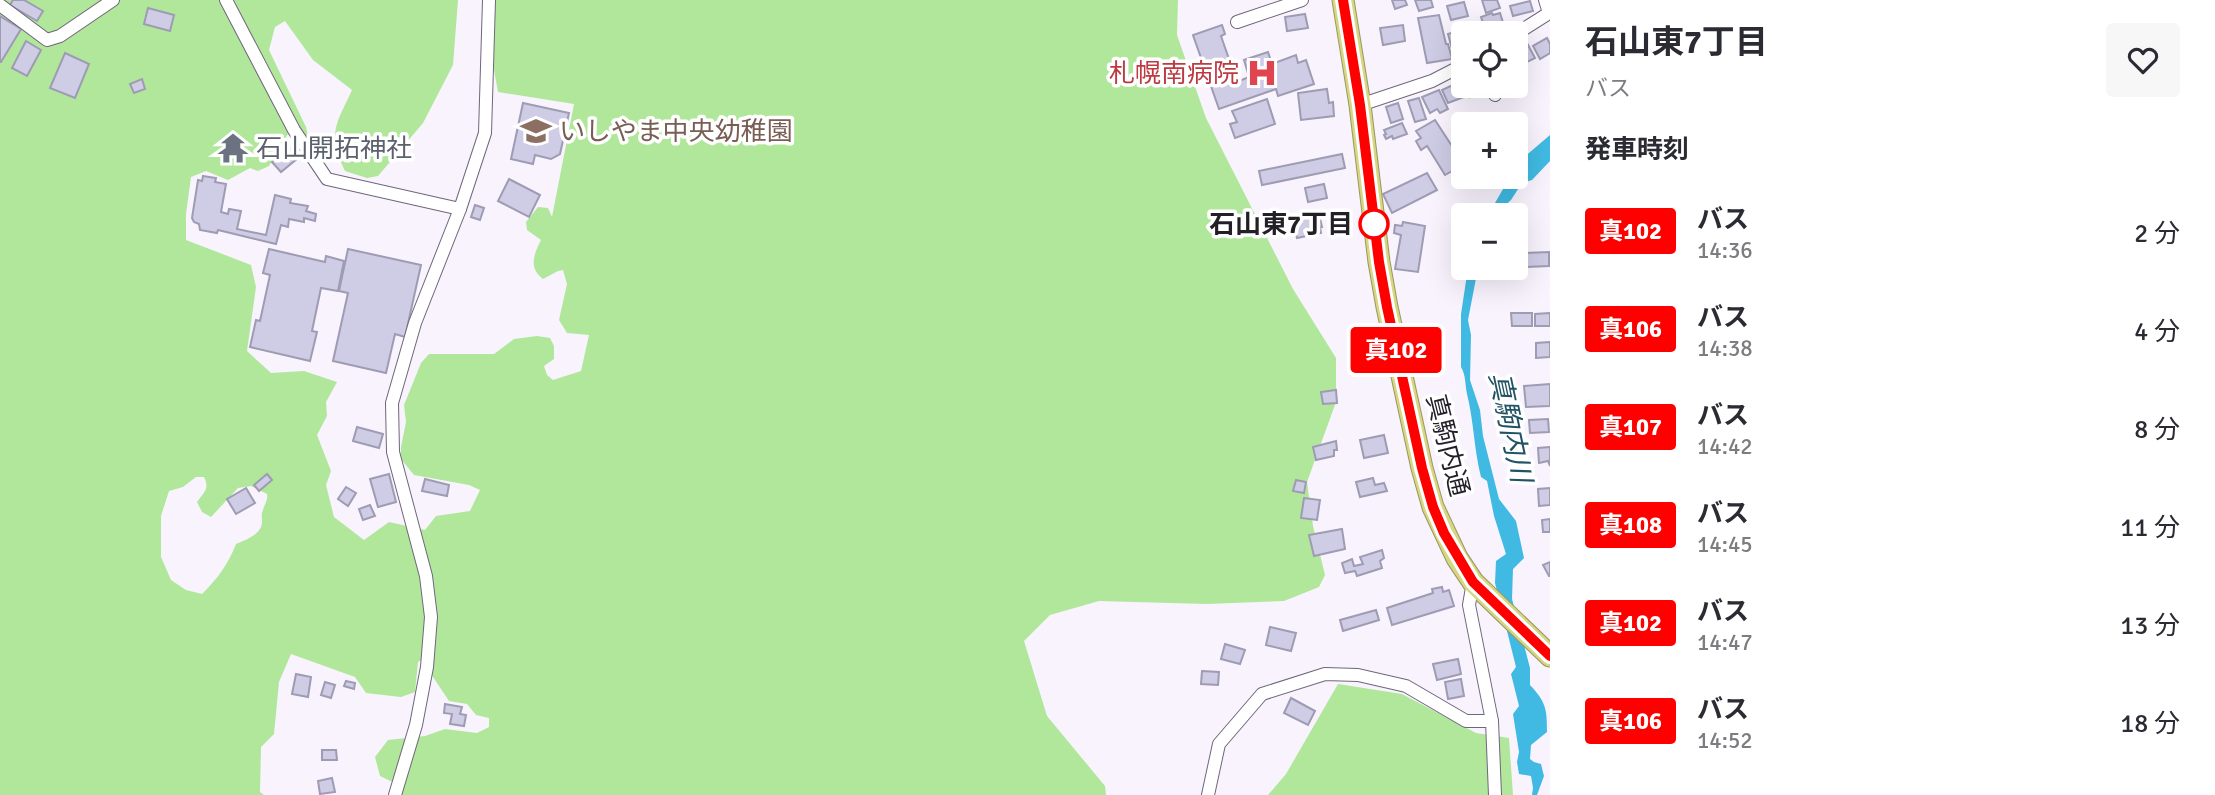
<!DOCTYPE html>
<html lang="ja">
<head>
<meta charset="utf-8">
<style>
	body { margin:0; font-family:Signika,"Noto Sans JP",sans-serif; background:#f7f7f7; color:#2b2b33; height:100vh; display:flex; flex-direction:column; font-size:26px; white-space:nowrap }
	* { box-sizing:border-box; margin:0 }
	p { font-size:23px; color:#7c7c81 }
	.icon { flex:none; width:38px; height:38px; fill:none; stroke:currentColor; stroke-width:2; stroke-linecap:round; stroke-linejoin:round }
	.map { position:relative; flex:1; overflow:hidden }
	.panel { display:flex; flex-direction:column; background:#fff; width:665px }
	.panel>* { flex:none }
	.badge { padding:0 14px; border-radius:5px; font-size:24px; line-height:46px }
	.buttons { position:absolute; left:1451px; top:21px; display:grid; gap:14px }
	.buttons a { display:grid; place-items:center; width:77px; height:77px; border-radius:7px; background:#fff; box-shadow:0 7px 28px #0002; font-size:35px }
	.map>.badge { position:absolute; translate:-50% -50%; box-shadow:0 0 0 4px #fff }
	h2 { padding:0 35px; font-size:26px; line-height:63px }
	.round { display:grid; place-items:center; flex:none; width:74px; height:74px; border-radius:7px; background:#f7f7f7 }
	.headline { display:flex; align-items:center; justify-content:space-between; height:119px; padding:0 35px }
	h1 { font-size:33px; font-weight:700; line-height:52px }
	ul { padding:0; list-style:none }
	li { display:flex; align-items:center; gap:21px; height:98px; padding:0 35px }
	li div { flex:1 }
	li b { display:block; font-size:26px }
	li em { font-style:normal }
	li .badge { min-width:77px; font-weight:700; text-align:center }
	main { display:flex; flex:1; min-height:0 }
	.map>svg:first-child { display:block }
</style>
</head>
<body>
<main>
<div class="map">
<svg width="1550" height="795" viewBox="0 0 1550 795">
	<rect width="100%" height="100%" fill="#f8f3fd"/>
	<g fill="#b0e79a" fill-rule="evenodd">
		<path d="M0 0H458L453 65 423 123 378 176 367 178 345 171C327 133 336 125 352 90L313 60 285 21 275 27 269 50 306 127 309 141 289 132 269 166 258 171 250 168 228 180 206 171 191 177 186 214V240L251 265 256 287 247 351 271 373 304 371 337 382 326 402 327 416 317 435 331 471 326 485 334 517 364 540 389 522 425 530 436 516 470 511 480 490 469 485 414 475 401 459V447L406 422 404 405 421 363 429 354H494L514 339 537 336 550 338 554 346V359L544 366 547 375 553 380 581 371 589 335 567 333 559 320 567 284 563 270 558 271 543 279C528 268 534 254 541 240L527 230 526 222 538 207 548 208 552 217 574 104 498 92 494 70 493 0H1178L1177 35 1206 118 1293 289 1336 358V402L1307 482 1313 526 1325 575 1319 587 1284 601 1206 604 1099 601 1050 615 1024 641 1047 716 1105 786 1106 795H401L403 787 380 776 375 757 388 740 425 736 445 729 477 733 489 727V718L476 715 467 704 449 701 431 674 432 652 418 662 415 692 401 697 366 693 355 677 291 654 279 682 274 734 261 747 260 792 264 795H0ZM196 477H204C210 489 204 492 197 502L202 512 211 517 238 488 251 486 267 494C268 501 265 503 263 510 261 514 262 518 262 522 262 534 246 540 236 544 228 565 217 579 202 594L186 590 171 580 161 557V516L169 491 183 487Z"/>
		<polygon points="1463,74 1463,86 1482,86 1485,91 1469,99 1457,77"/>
		<polygon points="1338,684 1402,694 1476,733 1509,738 1513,795 1268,795 1286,774"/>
	</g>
	<g fill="#40bae3">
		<polygon points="1550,135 1550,161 1532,180 1522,183 1511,200 1495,215 1488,215 1510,177 1516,177 1516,164"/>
		<path d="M1468 268H1478L1468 320 1471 335 1470 380 1480 410 1483 436 1499 499 1516 521 1524 558 1513 569 1512 599 1530 668V685C1546 702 1547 709 1547 732L1531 745 1530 759 1534 762 1541 764 1544 776 1537 795H1532L1533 788 1531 776 1519 774 1517 762 1519 752 1513 714 1519 706 1511 674 1516 667 1495 583 1496 561 1506 554 1494 516 1487 481 1481 477C1474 450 1474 422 1467 394 1465 384 1466 376 1461 367V314Z"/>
	</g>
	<g fill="#cfcde6" stroke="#9e9bb3" stroke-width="2">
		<polygon points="13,0 24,0 43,11 37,21 10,5"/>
		<polygon points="1392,0 1405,0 1407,5 1395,9"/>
		<polygon points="1415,0 1431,0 1433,7 1419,11"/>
		<polygon points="1482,0 1497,0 1500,8 1486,13"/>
		<polygon points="1530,1 1533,11 1513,16 1510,6"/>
		<polygon points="1464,2 1468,16 1451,20 1447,6"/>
		<polygon points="148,8 174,15 170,31 144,24"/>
		<polygon points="1492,13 1493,15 1500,13 1505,29 1494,33 1492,33 1491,29 1486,31 1481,17"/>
		<polygon points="1305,14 1308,28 1287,31 1285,17"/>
		<polygon points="1439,15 1446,44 1448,44 1452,59 1427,63 1418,18"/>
		<polygon points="0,16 21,29 1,62 0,62"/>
		<polygon points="1222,25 1225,34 1221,36 1237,82 1249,77 1244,60 1268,52 1272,64 1296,55 1298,63 1306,60 1314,84 1278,96 1276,89 1219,109 1193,35"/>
		<polygon points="1403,25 1405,41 1383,45 1380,28"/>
		<polygon points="1466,29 1467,33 1463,33 1463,45 1452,49 1448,34"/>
		<polygon points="1547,38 1550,44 1550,53 1540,59 1533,46"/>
		<polygon points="26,41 41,50 27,76 12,68"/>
		<polygon points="1527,43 1535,58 1521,65 1516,56 1516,50"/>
		<polygon points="65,53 89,64 75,98 50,88"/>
		<polygon points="1517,75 1524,86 1505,96 1499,86 1516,86 1516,76"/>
		<polygon points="142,79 145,89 134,93 130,84"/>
		<polygon points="1457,83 1464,97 1448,103 1442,90"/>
		<polygon points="1327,89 1329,103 1333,102 1334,116 1301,120 1298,93"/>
		<polygon points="1439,90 1448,109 1440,113 1437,109 1430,113 1422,97"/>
		<polygon points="1419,98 1426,119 1415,122 1408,101"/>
		<polygon points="1267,99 1275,124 1235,138 1230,124 1237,122 1232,111"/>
		<polygon points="523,103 569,113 560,154 551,159 535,155 533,164 511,159"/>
		<polygon points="1398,103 1403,119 1391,123 1386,107"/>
		<polygon points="1435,120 1463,163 1463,165 1445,175 1427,146 1421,150 1416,141 1421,138 1416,131"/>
		<polygon points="1402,123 1407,134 1393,139 1392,136 1386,139 1384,135 1386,134 1384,130"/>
		<polygon points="289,147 298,158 281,172 272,162"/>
		<polygon points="1342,154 1345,168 1262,185 1259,171"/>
		<polygon points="1427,173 1437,190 1392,213 1383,194"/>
		<polygon points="203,176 216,178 215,182 226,184 221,212 228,214 229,209 241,211 237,229 266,235 275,195 291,199 290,203 308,206 306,211 316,214 315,221 304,218 304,222 289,219 288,227 281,225 276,244 218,230 217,233 200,230 199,224 194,222 192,218 198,180 202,181"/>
		<polygon points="509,179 540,195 529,217 498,201"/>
		<polygon points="1324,184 1327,198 1308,202 1305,188"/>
		<polygon points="475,205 484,208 480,220 471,217"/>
		<polygon points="1319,214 1322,227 1320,227 1321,233 1297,238 1293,220"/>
		<polygon points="1403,222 1425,226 1418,272 1395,269 1401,235 1394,233 1395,225 1402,226"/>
		<polygon points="269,249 325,262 326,256 344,261 338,291 321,288 312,331 317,332 310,361 250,347 256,320 260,321 270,275 263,273"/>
		<polygon points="348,249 421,265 405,337 395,334 386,373 333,361 348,293 339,291"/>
		<polygon points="1549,252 1549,266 1526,267 1525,253"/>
		<polygon points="1511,313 1532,313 1532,326 1512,326"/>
		<polygon points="1550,313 1550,326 1535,326 1535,314"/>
		<polygon points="1550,342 1550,357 1536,358 1536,343"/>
		<polygon points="1550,384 1550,406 1526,407 1524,386"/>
		<polygon points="1336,390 1337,403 1323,404 1321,392"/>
		<polygon points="1548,419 1549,432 1530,433 1529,420"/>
		<polygon points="357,427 383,434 379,448 353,441"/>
		<polygon points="1384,435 1388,453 1364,458 1360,440"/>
		<polygon points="1336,441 1337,450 1334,450 1334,456 1316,460 1313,447"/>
		<polygon points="1550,447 1550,466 1548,461 1539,463 1538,448"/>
		<polygon points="267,474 272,480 259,491 254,485"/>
		<polygon points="389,474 396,502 378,507 370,479"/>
		<polygon points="1373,478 1375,485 1384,483 1387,491 1360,497 1356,482"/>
		<polygon points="425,479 449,485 447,496 422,491"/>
		<polygon points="1296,480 1306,482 1304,493 1293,491"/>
		<polygon points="346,487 356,493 348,506 338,499"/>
		<polygon points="246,488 255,503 236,514 227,499"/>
		<polygon points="1550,488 1550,505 1539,506 1538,489"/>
		<polygon points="1304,498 1320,500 1317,520 1301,518"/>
		<polygon points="370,505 375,516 363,520 359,509"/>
		<polygon points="1550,519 1550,532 1543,532 1542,520"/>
		<polygon points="1342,529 1345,549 1314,556 1309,535"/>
		<polygon points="1382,550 1384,558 1380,561 1382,568 1357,576 1355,571 1345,573 1342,563 1352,559 1354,566 1363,564 1360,557"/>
		<polygon points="1550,562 1550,576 1549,576 1543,565"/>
		<polygon points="1442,587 1443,592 1449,590 1454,606 1392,625 1387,608 1433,593 1432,589"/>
		<polygon points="1376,610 1379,620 1343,631 1340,620"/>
		<polygon points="1270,627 1296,633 1291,651 1266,645"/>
		<polygon points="1225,644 1245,650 1240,664 1221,659"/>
		<polygon points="1458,659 1461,674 1437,680 1433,664"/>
		<polygon points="1202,671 1219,672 1218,685 1201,684"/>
		<polygon points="296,674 311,677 308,697 292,694"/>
		<polygon points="1461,679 1464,696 1448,699 1445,682"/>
		<polygon points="346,681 355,683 354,689 344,686"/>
		<polygon points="325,682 335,685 331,698 321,695"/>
		<polygon points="1291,698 1315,711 1308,725 1284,713"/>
		<polygon points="445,704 462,707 460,714 466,715 464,726 450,724 452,714 444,713"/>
		<polygon points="322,750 336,750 337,760 322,760"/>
		<polygon points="332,778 335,792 320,794 318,781"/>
	</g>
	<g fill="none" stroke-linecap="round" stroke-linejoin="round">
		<g stroke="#70667b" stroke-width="14">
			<g id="street">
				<polyline points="226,0 294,130 327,179 460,209"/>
				<polyline points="0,5 47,40 60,36 113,0"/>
				<polyline points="1237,22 1302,0"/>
				<polyline points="1516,34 1549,13 1545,0"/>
				<polyline points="1491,86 1495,95"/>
				<polyline points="1360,105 1432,81 1463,65"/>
				<polyline points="1473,582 1469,605 1492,721 1495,795"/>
				<polyline points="395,795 416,725 427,667 431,617 426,576 393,452 392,403 415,323 460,209 485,133 489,0"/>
				<polyline points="1208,795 1219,744 1262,694 1325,674 1358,675 1406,686 1466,721 1492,721"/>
			</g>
		</g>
		<g stroke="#999762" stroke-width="23">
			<polyline id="highway" points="1343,0 1360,105 1379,262 1387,307 1422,468 1433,507 1457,558 1473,582 1550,656"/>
		</g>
		<use href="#street" stroke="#fff" stroke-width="12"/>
		<use href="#highway" stroke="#d8d781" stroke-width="21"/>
	</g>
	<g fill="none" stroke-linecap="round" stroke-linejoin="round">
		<g stroke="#fff" stroke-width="16">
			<polyline id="line" points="1343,0 1360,105 1379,262 1387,307 1422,468 1433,507 1444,533 1473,582 1550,656"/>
		</g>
		<use href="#line" stroke="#f00" stroke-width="10"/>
	</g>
	<defs>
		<g id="hospital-bare" transform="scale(2.415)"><path d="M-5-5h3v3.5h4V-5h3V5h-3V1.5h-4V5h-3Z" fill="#e0444e" stroke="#fff" stroke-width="2.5" paint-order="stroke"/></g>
		<g id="school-bare" transform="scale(2.415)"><path d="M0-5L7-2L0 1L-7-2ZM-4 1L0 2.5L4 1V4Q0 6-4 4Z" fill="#8d6e63" stroke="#fff" stroke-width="2.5" paint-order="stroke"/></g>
		<g id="temple-bare" transform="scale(2.415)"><path d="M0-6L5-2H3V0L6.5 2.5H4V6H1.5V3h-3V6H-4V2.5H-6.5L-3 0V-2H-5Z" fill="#6b7280" stroke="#fff" stroke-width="2.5" paint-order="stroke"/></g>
	</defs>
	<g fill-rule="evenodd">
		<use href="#hospital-bare" x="1262" y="73"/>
		<use href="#school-bare" x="536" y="131"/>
		<use href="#temple-bare" x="233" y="148"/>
	</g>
	<circle fill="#fff" stroke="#f00" stroke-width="3.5" cx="1374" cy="224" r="14"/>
	<g text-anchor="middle" stroke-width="7" stroke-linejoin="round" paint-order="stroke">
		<g font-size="26" fill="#be3a42" stroke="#fff" text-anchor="end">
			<text x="1239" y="82">札幌南病院</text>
		</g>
		<g font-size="26" fill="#785e54" stroke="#fff" text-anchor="start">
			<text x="559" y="140">いしやま中央幼稚園</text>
		</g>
		<g font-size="26" fill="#5b616d" stroke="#fff" text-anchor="start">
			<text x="256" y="157">石山開拓神社</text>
		</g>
		<g font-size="26" font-weight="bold" fill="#231f27" stroke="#fff" text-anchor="end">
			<text x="1353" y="233">石山東7丁目</text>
		</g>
		<g font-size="26" fill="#231f27" stroke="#fff">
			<text transform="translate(1448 445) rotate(76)" y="9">真駒内通</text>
		</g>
		<g font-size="28" font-style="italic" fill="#215364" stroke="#fff">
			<text transform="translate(1511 427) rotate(78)" y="10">真駒内川</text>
		</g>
	</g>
</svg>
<div class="buttons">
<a><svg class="icon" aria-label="locate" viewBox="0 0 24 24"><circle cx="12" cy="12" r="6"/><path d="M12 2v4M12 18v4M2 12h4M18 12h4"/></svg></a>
<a>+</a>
<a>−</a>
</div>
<b class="badge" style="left:1396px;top:350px;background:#f00;color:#fff">真102</b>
</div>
<section class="panel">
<div class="headline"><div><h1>石山東7丁目</h1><p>バス</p></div><a class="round"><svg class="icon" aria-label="heart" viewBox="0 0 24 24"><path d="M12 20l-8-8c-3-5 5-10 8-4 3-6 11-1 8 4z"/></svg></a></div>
<h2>発車時刻</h2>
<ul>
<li><span class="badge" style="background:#f00;color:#fff">真102</span><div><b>バス</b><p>14:36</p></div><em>2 分</em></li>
<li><span class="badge" style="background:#f00;color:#fff">真106</span><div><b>バス</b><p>14:38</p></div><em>4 分</em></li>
<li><span class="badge" style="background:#f00;color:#fff">真107</span><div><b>バス</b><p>14:42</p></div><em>8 分</em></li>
<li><span class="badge" style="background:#f00;color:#fff">真108</span><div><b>バス</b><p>14:45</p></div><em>11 分</em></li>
<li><span class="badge" style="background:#f00;color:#fff">真102</span><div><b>バス</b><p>14:47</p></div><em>13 分</em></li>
<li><span class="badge" style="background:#f00;color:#fff">真106</span><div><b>バス</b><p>14:52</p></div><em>18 分</em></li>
</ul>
</section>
</main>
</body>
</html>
